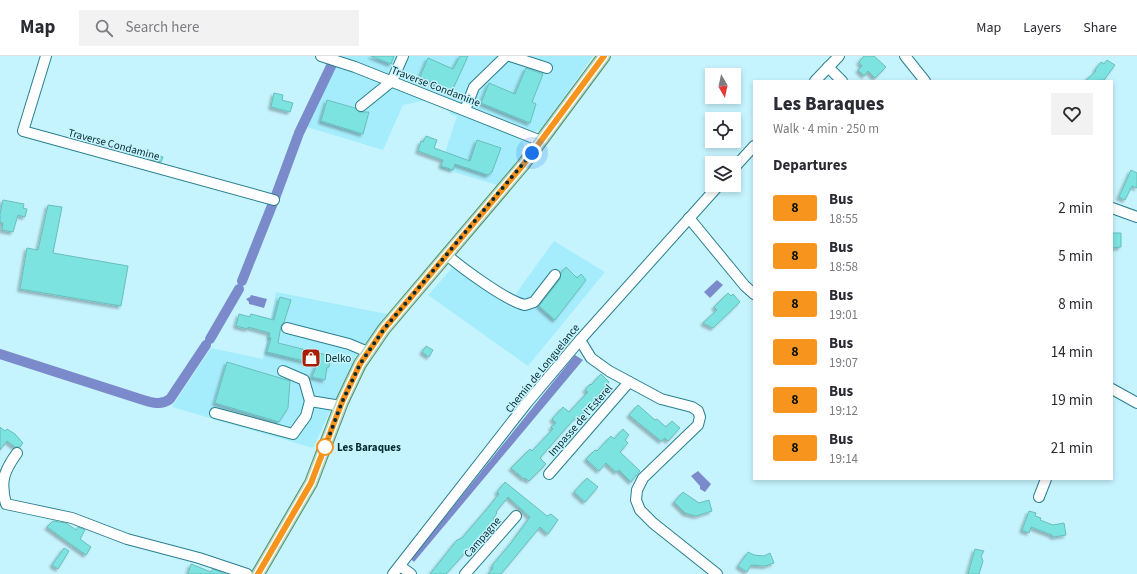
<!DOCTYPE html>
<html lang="en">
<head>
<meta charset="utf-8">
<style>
	body { margin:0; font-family:"Source Sans 3",sans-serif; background:#f2f2f3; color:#2b2b33; height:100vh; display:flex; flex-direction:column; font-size:15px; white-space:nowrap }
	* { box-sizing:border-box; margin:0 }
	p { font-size:13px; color:#7c7c81 }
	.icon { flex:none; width:22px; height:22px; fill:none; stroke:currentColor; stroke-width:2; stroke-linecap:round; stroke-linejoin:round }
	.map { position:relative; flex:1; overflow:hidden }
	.side { position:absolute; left:753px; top:24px; width:360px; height:400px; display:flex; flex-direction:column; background:#fff; border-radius:0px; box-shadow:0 2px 6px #0003 }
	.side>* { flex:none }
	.badge { padding:0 8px; border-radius:3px; font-size:14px; line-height:26px }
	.needle { width:26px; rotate:171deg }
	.buttons { position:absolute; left:705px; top:12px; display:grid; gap:8px }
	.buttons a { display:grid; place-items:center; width:36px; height:36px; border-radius:0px; background:#fff; box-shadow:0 2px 6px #0003; font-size:20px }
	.you { position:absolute; width:20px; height:20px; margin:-10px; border:3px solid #fff; border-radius:50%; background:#1a73e8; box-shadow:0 0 0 6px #1a73e833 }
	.map>.badge { position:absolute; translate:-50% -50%; box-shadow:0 0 0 2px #fff }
	h2 { padding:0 20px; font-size:15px; line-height:36px }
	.round { display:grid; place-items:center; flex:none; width:42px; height:42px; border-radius:0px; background:#f2f2f3 }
	.summary { display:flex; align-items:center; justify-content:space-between; height:68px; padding:0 20px }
	h1 { font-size:19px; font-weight:800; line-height:30px }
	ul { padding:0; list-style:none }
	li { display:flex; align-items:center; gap:12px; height:48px; padding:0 20px }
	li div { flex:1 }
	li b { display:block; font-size:15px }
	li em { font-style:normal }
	li .badge { min-width:44px; font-weight:700; text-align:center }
	header { display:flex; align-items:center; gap:24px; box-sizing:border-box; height:56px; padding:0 20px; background:#fff; border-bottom:1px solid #e1e1e2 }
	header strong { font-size:19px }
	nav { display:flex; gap:22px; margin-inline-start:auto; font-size:14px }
	.search { width:280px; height:36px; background:#f2f2f3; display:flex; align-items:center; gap:10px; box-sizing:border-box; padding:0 14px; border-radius:0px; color:#7c7c81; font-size:15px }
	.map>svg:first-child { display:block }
</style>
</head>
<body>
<header>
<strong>Map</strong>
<div class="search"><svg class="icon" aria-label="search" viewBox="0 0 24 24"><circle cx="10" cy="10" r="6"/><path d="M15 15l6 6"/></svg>Search here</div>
<nav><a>Map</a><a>Layers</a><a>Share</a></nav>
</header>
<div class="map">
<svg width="1137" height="518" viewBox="0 0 1137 518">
	<defs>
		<filter id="shadow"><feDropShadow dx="-2.5" dy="2.5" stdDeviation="1" flood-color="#0004"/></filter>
	</defs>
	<rect width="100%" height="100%" fill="#c6f4fe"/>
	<g fill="#a5edfc">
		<polygon points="339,0 593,0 541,74 519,79 526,94 497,129 440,112 457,60 450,58 449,53 427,44 403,49 383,94 307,71"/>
		<polygon points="554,185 605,216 528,310 428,239 453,211 512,252 517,236"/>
		<polygon points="276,236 387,258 356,300 313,392 172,351 211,292 263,303"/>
	</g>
	<g fill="#7a8aca">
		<polygon points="717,224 723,229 710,242 704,236"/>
		<polygon points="251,239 267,243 264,252 249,248 249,246 246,243 250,241"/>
		<polygon points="575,299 583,304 414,506 411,503"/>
		<polygon points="698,415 711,428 705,436 700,433 700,430 691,420"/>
	</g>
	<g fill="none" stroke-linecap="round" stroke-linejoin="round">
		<g stroke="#7a8aca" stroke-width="10">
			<polyline points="275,142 299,77 333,6"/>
			<polyline points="242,225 273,147"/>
			<polyline points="210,283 239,233"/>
			<path d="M0 298 137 342C148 345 160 351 170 343L206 289"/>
		</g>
	</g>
	<g fill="#7be3e0" stroke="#69bebb" filter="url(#shadow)">
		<polygon points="371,0 394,0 391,8"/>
		<polygon points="460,0 468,0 452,35 420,21 428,2 453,13"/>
		<polygon points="864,0 874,0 886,11 875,22 868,15 864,20 858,14 862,10 859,6"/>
		<polygon points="1107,4 1115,9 1104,24 1085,25 1096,15 1095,14 1101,6 1104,8"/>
		<polygon points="526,12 543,18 532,46 536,48 530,67 481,47 489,27 515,38"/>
		<polygon points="274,37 283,39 282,44 293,47 290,56 271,51"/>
		<polygon points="327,44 355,52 359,56 369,56 363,78 321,65"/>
		<polygon points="426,80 437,84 434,92 470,105 477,84 501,92 492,116 488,119 455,108 453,114 441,110 443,104 418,95 421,85 423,86"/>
		<polygon points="154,98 163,101 161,106 153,104"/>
		<polygon points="1131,114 1137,117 1137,132 1132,130 1125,144 1119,141"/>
		<polygon points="3,144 24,148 23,152 27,153 25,161 18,159 13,176 2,174 3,167 0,166 0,158"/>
		<polygon points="48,149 62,151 53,197 128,210 121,250 20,233 27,192 38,194"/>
		<polygon points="1112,177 1121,177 1121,191 1112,192"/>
		<polygon points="566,211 577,222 581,218 586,224 555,264 539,250 560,223 561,217"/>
		<polygon points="728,237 731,240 733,238 740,246 713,272 703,267 717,254 714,251"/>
		<polygon points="280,241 291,244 284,266 281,270 278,287 331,300 329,311 327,311 325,324 312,321 317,308 267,296 271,282 269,281 270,277 248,271 248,273 236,270 239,258 250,261 251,258 274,264"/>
		<polygon points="426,290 433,294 429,301 422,296"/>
		<polygon points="227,306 290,325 288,352 279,366 215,347"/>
		<polygon points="601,318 609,326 581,360 575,362 540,402 546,408 529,425 525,422 524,423 511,412 530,393 532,395 553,373 551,371 556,367 552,363 563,351 569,356 588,336 585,334 590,328 591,329"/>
		<polygon points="638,349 655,364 657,363 666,371 672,365 680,372 668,385 665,382 661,385 629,359"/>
		<polygon points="0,371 5,375 7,373 15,378 23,387 20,391 15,391 7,385 0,394"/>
		<polygon points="623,373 629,379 625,384 628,387 620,396 640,415 631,426 619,414 616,416 606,407 599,415 586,403 595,394 597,395 611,380 614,383"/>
		<polygon points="587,422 598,431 585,446 574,436"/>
		<polygon points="505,426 547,460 551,458 558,464 548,478 540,471 501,518 488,518 493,512 492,510 494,507 511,487 530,461 508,441 496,456 497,457 493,463 495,464 446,518 430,518 457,484 462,482 486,454 499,438 497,436"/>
		<polygon points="683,436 699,447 709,444 712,455 696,460 685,457 674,446"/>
		<polygon points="1029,455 1036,457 1035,460 1041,462 1040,464 1053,469 1064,467 1066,479 1053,481 1052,479 1031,471 1029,477 1022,474"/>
		<polygon points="53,465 66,467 76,474 78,471 85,474 80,483 91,491 86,499 47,471"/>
		<polygon points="64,492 69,495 58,513 52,509"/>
		<polygon points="975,493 984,495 981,500 983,505 979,518 968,518"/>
		<polygon points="748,496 754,499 764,500 770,497 774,507 765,510 751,509 747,516 738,510"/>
		<polygon points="191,508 211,516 213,513 226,518 188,518"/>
	</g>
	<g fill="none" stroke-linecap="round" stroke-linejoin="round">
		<g stroke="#2a7f8f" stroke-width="12">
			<g id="minor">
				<polyline points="46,0 23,75 274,144"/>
				<polyline points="321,0 355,11 541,85"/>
				<polyline points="510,0 547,12"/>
				<polyline points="905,0 925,25"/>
				<polyline points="828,11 842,25"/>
				<polyline points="815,25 839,0"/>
				<polyline points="361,50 392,25 403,0"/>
				<polyline points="465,54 474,31 506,0"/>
				<polyline points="734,112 754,90"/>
				<polyline points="1112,152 1137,161"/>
				<polyline points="689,162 745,230 754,238"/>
				<path d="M448 200C462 212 508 246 525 249L534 246 555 219"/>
				<polyline points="287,272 349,288 368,296"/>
				<polyline points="580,284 591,302 609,315 661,343 692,351 698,355 700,361 698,369 643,422 637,434 636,444 640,454 653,467 717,518"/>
				<polyline points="283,315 304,324 310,345 341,350"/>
				<polyline points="1112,333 1137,347"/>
				<polyline points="215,357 293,378 306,360 310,345"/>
				<path d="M17 397C4 415 0 425 6 448L72 462 127 483 199 502 247 518"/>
				<polyline points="549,418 629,326"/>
				<polyline points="1039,441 1046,423"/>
				<polyline points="400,510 411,518"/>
				<polyline points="393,518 526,348 580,284 719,129"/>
				<polyline points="465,518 516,460"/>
			</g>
		</g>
		<g stroke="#568d71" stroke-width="14">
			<polyline id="major" points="258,518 311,427 342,346 360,308 384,273 523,109 604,0"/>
		</g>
		<use href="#minor" stroke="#fff" stroke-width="10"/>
		<use href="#major" stroke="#b4dabf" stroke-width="12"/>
	</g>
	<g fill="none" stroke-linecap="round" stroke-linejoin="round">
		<g stroke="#fff" stroke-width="9">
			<polyline id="line" points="258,518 311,427 342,346 360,308 384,273 523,109 604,0"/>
		</g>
		<use href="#line" stroke="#f7941d" stroke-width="6"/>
		<polyline stroke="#052a30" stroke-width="4" stroke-dasharray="0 7.2" points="325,391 342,346 360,308 384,273 532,97"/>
	</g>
	<defs>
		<g id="shop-square" transform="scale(1)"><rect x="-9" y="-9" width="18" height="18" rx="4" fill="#ab1d00" stroke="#c6f4fe"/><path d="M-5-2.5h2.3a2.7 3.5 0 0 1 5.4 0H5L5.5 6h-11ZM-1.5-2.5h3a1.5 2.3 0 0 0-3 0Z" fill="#fff"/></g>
	</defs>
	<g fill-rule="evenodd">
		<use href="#shop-square" x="311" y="302"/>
	</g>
	<circle fill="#fff" stroke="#f7941d" stroke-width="2" cx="325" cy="391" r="8"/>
	<g text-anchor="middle" stroke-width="3" stroke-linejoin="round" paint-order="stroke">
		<g font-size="11" fill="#052a30" stroke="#c6f4fe">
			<text transform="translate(436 30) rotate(21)" y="4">Traverse Condamine</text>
			<text transform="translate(114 88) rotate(15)" y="4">Traverse Condamine</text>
			<text transform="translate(542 312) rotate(-51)" y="4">Chemin de Longuelance</text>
			<text transform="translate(580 364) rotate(-49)" y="4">Impasse de l'Esterel</text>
			<text transform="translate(482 481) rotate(-49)" y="4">Campagne</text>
		</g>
		<g font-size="11" fill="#052a30" stroke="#c6f4fe" text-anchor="start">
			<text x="325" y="306">Delko</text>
		</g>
		<g font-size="11" font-weight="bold" fill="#052a30" stroke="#c6f4fe" text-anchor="start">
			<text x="337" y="395">Les Baraques</text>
		</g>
	</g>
</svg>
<div class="buttons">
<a><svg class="needle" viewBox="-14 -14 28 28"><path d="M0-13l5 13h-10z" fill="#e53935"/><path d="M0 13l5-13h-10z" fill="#7c7c81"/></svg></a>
<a><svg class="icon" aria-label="locate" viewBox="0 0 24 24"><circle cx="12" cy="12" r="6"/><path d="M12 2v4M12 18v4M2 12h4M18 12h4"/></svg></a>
<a><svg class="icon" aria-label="layers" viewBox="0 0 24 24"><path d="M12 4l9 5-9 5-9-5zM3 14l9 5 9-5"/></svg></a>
</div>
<div class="you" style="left:532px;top:97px"></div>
<section class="side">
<div class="summary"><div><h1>Les Baraques</h1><p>Walk · 4 min · 250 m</p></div><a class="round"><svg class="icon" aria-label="heart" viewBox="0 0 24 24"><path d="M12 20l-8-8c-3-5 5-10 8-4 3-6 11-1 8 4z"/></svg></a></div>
<h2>Departures</h2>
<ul>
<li><span class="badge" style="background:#f7941d;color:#111">8</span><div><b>Bus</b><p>18:55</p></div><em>2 min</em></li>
<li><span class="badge" style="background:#f7941d;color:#111">8</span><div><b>Bus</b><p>18:58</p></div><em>5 min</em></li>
<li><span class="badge" style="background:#f7941d;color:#111">8</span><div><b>Bus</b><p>19:01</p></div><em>8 min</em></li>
<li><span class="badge" style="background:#f7941d;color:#111">8</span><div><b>Bus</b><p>19:07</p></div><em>14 min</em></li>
<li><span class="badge" style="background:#f7941d;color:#111">8</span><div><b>Bus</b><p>19:12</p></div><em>19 min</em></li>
<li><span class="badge" style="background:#f7941d;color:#111">8</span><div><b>Bus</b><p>19:14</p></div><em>21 min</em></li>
</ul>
</section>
</div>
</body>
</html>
